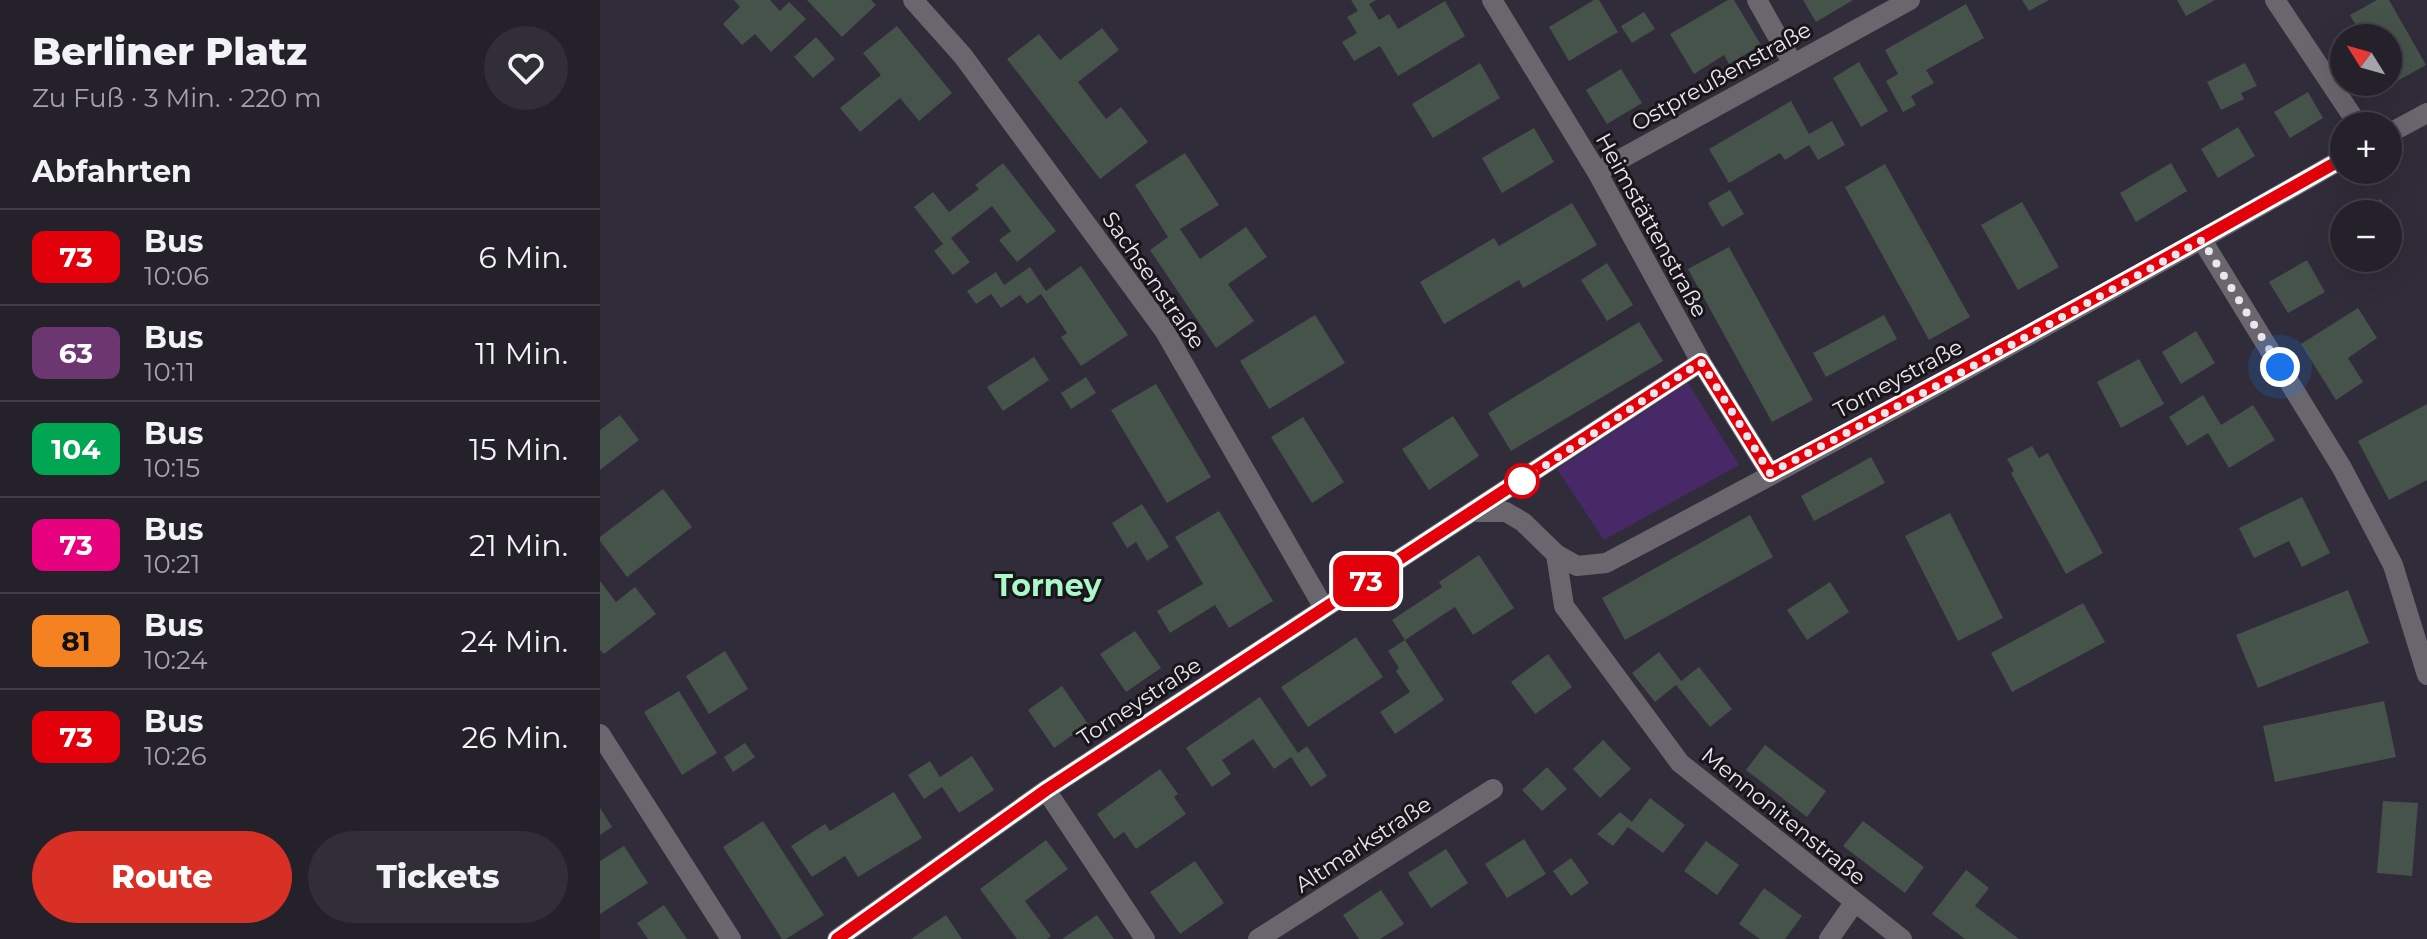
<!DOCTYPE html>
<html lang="de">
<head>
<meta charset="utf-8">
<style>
	body { margin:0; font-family:Montserrat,sans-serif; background:#312e37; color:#f1f3f6; height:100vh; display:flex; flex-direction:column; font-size:30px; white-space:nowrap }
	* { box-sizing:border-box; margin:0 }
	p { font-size:26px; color:#a3a3a9 }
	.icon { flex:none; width:44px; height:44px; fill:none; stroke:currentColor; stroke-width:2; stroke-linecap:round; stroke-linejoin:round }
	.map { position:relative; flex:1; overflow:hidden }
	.sheet { display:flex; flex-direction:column; background:#25212b; width:600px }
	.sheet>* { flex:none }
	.badge { padding:0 16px; border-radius:12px; font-size:28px; line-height:52px }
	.needle { width:52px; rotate:307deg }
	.tools { position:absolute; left:1730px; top:24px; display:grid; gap:16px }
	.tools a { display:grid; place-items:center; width:72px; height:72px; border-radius:50%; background:#25212b; box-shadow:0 8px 32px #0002,0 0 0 2px #423e47; font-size:40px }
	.you { position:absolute; width:40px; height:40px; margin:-20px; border:6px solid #fff; border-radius:50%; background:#1a73e8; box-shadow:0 0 0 12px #1a73e833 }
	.map>.badge { position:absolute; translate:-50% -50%; box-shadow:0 0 0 4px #fff }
	h2 { padding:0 32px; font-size:30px; line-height:72px }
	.round { display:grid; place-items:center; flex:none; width:84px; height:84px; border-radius:42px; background:#312e37 }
	.overview { display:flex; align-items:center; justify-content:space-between; height:136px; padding:0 32px }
	h1 { font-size:38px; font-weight:800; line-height:60px }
	.action { display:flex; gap:16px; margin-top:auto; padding:16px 32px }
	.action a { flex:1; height:92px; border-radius:48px; background:#d93025; color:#fff; font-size:32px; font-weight:800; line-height:92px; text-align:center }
	.action a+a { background:#312e37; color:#f1f3f6 }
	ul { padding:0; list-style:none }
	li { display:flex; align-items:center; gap:24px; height:96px; padding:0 32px; border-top:2px solid #423e47 }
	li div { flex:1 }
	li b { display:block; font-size:30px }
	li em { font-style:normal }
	li .badge { min-width:88px; font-weight:700; text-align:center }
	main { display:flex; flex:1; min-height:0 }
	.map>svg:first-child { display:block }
</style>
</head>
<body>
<main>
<section class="sheet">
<div class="overview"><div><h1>Berliner Platz</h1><p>Zu Fuß · 3 Min. · 220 m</p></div><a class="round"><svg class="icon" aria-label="heart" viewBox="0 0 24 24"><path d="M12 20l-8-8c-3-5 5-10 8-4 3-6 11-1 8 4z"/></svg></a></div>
<h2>Abfahrten</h2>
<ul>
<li><span class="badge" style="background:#e2000a;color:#fff">73</span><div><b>Bus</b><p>10:06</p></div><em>6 Min.</em></li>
<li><span class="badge" style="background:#6c3770;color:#fff">63</span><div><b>Bus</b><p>10:11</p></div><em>11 Min.</em></li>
<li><span class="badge" style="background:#00a651;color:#fff">104</span><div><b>Bus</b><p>10:15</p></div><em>15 Min.</em></li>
<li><span class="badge" style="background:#e6007e;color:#fff">73</span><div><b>Bus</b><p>10:21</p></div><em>21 Min.</em></li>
<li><span class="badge" style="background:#f58220;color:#111">81</span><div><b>Bus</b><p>10:24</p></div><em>24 Min.</em></li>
<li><span class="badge" style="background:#e2000a;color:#fff">73</span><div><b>Bus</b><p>10:26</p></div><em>26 Min.</em></li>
</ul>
<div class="action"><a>Route</a><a>Tickets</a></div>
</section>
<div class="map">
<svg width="1827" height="939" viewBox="0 0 1827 939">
	<rect width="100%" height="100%" fill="#312c39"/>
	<polygon fill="#472968" points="1088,383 1139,465 1004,540 957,469"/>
	<g fill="#45534a">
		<polygon points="134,0 170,0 180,11 189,2 206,19 171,52 155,34 142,45 123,24 140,7"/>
		<polygon points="207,0 271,0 276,5 242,37"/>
		<polygon points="751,0 776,0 769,4 779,20 789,14 798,29 845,1 865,36 798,76 780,46 754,61 742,42 757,33 747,17 758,11"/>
		<polygon points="994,0 999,0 1018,32 969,61 949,27"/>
		<polygon points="1128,0 1134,0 1161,45 1129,64 1124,55 1094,74 1070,34"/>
		<polygon points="1203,0 1253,0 1216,22"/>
		<polygon points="1422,0 1449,0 1429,11"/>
		<polygon points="1577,0 1615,0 1586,16"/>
		<polygon points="1777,0 1789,0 1826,65 1790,85 1788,38 1763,38 1750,15"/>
		<polygon points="1366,4 1384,38 1326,70 1334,83 1311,96 1316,105 1303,112 1286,81 1298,74 1285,50"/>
		<polygon points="1044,12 1055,29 1032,43 1021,26"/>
		<polygon points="297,26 352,93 319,121 300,98 260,132 240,108 281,75 263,53"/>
		<polygon points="502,28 519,50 478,82 506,119 521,107 548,142 500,179 407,59 439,34 460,60"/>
		<polygon points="216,37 235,59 213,78 194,57"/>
		<polygon points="1259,62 1288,111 1261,127 1233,78"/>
		<polygon points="880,63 900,98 833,138 812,104"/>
		<polygon points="1645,63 1657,86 1641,93 1644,99 1621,110 1607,82"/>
		<polygon points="1021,69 1042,103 1007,124 986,90"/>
		<polygon points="1708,92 1723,118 1690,138 1674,112"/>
		<polygon points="1191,101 1209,134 1232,121 1245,145 1218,160 1209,145 1185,160 1180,153 1129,183 1109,149"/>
		<polygon points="1638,127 1655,156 1618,178 1601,149"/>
		<polygon points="934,128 954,162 902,193 882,158"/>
		<polygon points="585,153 619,205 580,229 600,259 646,227 667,257 628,284 654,321 616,348 550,250 568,237 535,185"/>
		<polygon points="403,163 456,231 417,262 399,240 411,231 392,206 351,238 370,262 353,275 334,251 343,244 314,207 333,192 349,212 379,189 375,185"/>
		<polygon points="1571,163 1587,191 1536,222 1520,193"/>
		<polygon points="1285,164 1370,317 1329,340 1245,187"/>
		<polygon points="1130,190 1144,214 1122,227 1108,203"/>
		<polygon points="1781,199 1804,239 1788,248 1788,214 1755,214"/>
		<polygon points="1422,202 1459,267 1418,290 1381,225"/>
		<polygon points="972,203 997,245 923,288 919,280 844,324 820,282 894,238 899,246"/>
		<polygon points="1129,247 1213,400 1172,422 1088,269"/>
		<polygon points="1747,258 1770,258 1753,268"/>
		<polygon points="1707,260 1725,292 1688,313 1669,282"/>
		<polygon points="1007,263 1033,305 1007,321 981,280"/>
		<polygon points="481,266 528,335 481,366 461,337 467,333 441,294 427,304 420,295 401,308 391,294 376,304 367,291 396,272 404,285 430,267 446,291"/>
		<polygon points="1758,308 1777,338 1748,358 1763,382 1736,400 1701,344"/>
		<polygon points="715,315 745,363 669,409 640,361"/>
		<polygon points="1284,315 1297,339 1226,377 1213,353"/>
		<polygon points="1039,322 1063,361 911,451 888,413"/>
		<polygon points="1596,331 1615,363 1581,384 1562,352"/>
		<polygon points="434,357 449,380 403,411 387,387"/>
		<polygon points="1539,359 1564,404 1521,428 1497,382"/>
		<polygon points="486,377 496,393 471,409 461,393"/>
		<polygon points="556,384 611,477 567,503 511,410"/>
		<polygon points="1603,395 1621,425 1653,405 1675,440 1629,468 1608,433 1587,446 1569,417"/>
		<polygon points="1827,404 1827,480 1789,500 1758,441"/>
		<polygon points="20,415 39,440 0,470 0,430"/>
		<polygon points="853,416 879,456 829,490 802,449"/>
		<polygon points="703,417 744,482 712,503 671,437"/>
		<polygon points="1432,446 1439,458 1448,453 1503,553 1466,574 1411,473 1414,471 1407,459"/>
		<polygon points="1271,457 1285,483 1214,521 1201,496"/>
		<polygon points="63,489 92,527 27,577 0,541 0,537"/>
		<polygon points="1702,497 1730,553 1702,567 1689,541 1654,558 1639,528"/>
		<polygon points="542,504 569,547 547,561 536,542 527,548 512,523"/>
		<polygon points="619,511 673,601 629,628 615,605 570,633 557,611 603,584 575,537"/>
		<polygon points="1350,513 1403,618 1358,641 1305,536"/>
		<polygon points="1150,515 1173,557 1025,640 1002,598"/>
		<polygon points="879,555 914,608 873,635 855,607 805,640 792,620 842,587 839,582"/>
		<polygon points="0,581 16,602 35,587 56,614 4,654 0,650"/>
		<polygon points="1230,582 1249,612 1207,640 1187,610"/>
		<polygon points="1748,590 1769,643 1658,688 1636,635"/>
		<polygon points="1483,603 1505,642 1412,692 1391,653"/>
		<polygon points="535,631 561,668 526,692 500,654"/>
		<polygon points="756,637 783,677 708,727 681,687"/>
		<polygon points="805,640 844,700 795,734 780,712 810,692 796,671 799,668 788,651"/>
		<polygon points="125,651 148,689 109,714 86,676"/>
		<polygon points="1059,652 1081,681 1099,667 1132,709 1110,727 1076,685 1055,702 1032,673"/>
		<polygon points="948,654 972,687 935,714 911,682"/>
		<polygon points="462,686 488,724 454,748 428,710"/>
		<polygon points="79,691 117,753 82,775 44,712"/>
		<polygon points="660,697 698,753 707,746 727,776 711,787 691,757 674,769 653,739 622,760 631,774 612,787 586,748"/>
		<polygon points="1784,701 1796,757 1675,782 1663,726"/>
		<polygon points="1003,740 1031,769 1000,798 973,769"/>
		<polygon points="145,743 155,757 133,772 124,757"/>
		<polygon points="1165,745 1226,791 1207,817 1146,770"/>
		<polygon points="372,756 394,790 359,813 342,787 324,799 308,775 330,761 340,777"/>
		<polygon points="947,767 967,789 942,811 922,790"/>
		<polygon points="560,769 578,794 574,797 586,814 536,849 524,832 514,839 497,814"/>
		<polygon points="294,792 322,838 258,877 245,856 212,877 191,846 225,824 230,831"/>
		<polygon points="1050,798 1085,825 1063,853 1028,827 1013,846 997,834 1020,812 1032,822"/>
		<polygon points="1783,801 1818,803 1812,876 1777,873"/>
		<polygon points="0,808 12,827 0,835"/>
		<polygon points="163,821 224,915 186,939 182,939 123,847"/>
		<polygon points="1263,821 1324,867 1305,893 1243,846"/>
		<polygon points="924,839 946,874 907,898 885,864"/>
		<polygon points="446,840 468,869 425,901 451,936 447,939 417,939 380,889"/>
		<polygon points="1106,841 1139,865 1117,895 1084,871"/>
		<polygon points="24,846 48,883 0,914 0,861"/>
		<polygon points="846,849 868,883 831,908 808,873"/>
		<polygon points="971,858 989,883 971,896 953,871"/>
		<polygon points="595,861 624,903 580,934 550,892"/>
		<polygon points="1366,870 1389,888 1375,906 1419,939 1365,939 1332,914"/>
		<polygon points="1164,888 1202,916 1185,939 1160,939 1139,924"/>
		<polygon points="781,890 804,924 780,939 759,939 743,915"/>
		<polygon points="64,905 87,939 48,939 37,923"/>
		<polygon points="346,915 362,939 311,939"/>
		<polygon points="497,915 514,939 462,939"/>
	</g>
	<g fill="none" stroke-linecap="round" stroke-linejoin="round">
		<g stroke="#69676d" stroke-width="20">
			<polyline points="313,0 363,56 564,330 724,608"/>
			<polyline points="892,0 997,172 1101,362 1170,473"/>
			<polyline points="1157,0 1193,64"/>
			<polyline points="1675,0 1759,126"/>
			<polyline points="1788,134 1827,113"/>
			<polyline points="997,172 1310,0"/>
			<polyline points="1602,240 1742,468 1793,565 1827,675"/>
			<path d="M872 512H906L923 522 956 554 977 566 1006 563C1254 432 1501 298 1744 158"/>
			<polyline points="956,554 964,606 1080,763 1302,939"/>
			<polyline points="0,734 131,939"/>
			<polyline points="446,790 545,939"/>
			<polyline points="237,939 446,790 1101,362"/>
			<polyline points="658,939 893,789"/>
			<polyline points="1229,939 1254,903"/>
		</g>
	</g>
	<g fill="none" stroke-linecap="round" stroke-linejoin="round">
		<g stroke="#fff" stroke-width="18">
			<path id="line" d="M237 939 446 790 1101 362 1170 473C1363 371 1554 266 1744 158"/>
		</g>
		<use href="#line" stroke="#e2000a" stroke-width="12"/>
		<polyline stroke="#e9e6ee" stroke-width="8" stroke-dasharray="0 14.4" points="922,481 1101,362 1170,473 1342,383 1602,240 1680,367"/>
	</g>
	<circle fill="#fff" stroke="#e2000a" stroke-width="4" cx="922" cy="481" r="16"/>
	<g text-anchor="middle" stroke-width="6" stroke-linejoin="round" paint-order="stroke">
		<g font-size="22" fill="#e9e6ee" stroke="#18161b">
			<text transform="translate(1121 76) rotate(-29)" y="8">Ostpreußenstraße</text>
			<text transform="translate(1052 225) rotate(61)" y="8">Heimstättenstraße</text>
			<text transform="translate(554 280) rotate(55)" y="8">Sachsenstraße</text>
			<text transform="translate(1298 378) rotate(-28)" y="8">Torneystraße</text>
			<text transform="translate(539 701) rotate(-33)" y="8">Torneystraße</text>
			<text transform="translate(1184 816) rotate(39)" y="8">Mennonitenstraße</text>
			<text transform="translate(763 844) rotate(-33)" y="8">Altmarkstraße</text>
		</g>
		<g font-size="30" font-weight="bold" fill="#abf8c8" stroke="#18161b">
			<text x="448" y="596">Torney</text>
		</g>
	</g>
</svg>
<div class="tools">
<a><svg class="needle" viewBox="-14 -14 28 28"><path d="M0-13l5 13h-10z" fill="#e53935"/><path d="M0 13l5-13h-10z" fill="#a3a3a9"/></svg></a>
<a>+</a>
<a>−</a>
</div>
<div class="you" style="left:1680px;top:367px"></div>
<b class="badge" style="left:766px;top:581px;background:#e2000a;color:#fff">73</b>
</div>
</main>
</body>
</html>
